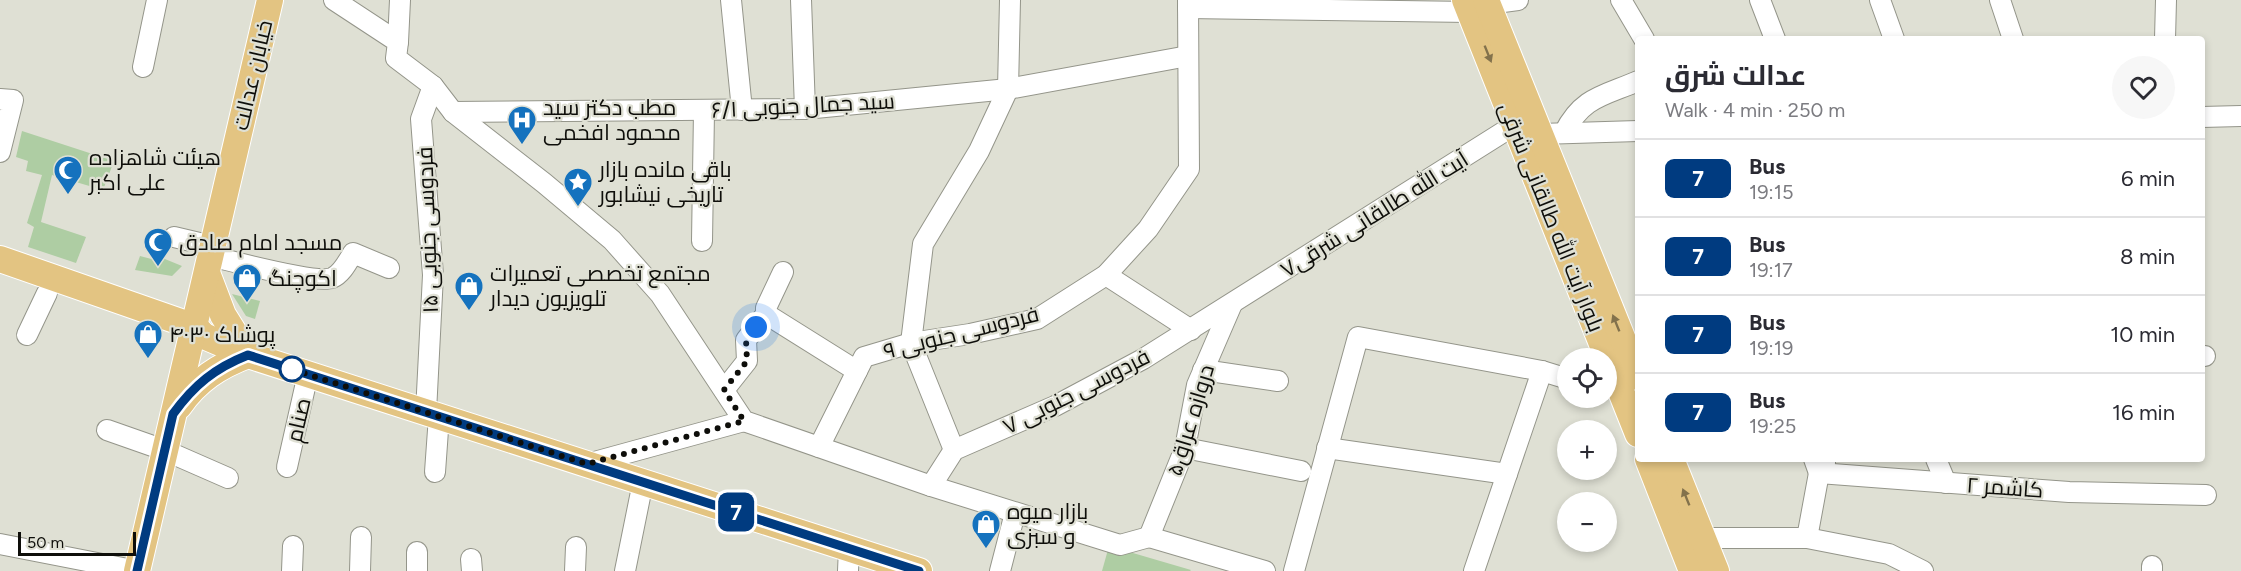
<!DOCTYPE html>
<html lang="en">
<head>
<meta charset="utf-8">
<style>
	body { margin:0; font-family:Figtree,Cairo,sans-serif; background:#f7f7f7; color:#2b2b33; height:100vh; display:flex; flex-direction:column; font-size:22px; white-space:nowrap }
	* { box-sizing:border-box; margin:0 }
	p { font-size:20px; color:#7c7c81 }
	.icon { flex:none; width:33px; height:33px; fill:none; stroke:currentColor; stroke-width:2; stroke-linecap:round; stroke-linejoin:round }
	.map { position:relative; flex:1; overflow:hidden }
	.sheet { position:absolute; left:1635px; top:36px; width:570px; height:426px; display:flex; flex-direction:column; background:#fff; border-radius:6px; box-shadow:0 3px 9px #0003 }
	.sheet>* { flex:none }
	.badge { padding:0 12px; border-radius:9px; font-size:21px; line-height:39px }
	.controls { position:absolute; left:1557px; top:348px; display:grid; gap:12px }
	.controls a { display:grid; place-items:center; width:60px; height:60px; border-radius:50%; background:#fff; box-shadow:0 3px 9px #0003; font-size:30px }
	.scale { position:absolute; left:18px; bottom:15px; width:118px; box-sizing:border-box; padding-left:6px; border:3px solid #0e0e0a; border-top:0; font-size:16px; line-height:21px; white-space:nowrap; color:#0e0e0a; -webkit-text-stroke:4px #dfe0d4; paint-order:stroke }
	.you { position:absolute; width:30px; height:30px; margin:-15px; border:4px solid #fff; border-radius:50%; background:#1a73e8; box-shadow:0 0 0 9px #1a73e833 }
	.map>.badge { position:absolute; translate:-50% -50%; box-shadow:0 0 0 3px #fff }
	.round { display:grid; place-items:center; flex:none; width:63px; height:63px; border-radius:32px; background:#f7f7f7 }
	.summary { display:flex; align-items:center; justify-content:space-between; height:102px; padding:0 30px }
	h1 { font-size:28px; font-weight:700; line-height:45px }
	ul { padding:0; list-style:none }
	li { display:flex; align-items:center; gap:18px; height:78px; padding:0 30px; border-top:2px solid #e1e1e2 }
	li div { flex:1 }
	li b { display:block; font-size:22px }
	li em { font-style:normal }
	li .badge { min-width:66px; font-weight:700; text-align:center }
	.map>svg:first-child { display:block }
</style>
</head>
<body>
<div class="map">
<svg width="2241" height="571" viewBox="0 0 2241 571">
	<rect width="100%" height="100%" fill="#dfe0d4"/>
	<g fill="#aecda3">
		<polygon points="22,131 114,161 103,190 52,175 41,222 86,237 76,263 28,247 34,227 27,223 42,175 26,171 28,161 16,157"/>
		<polygon points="140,256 159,261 160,257 182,266 172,276 135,270"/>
		<polygon points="232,294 260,301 255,319 246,316"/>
		<polygon points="1109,546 1191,570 1190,571 1102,571"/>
	</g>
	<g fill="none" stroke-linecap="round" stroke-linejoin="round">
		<g stroke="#94958a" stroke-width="22">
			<g id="minor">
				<polyline points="334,0 398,42 396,58 433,86 453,112 544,183 612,240 660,294 744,421 931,486 1120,545 1149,537"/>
				<polyline points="731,0 742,110"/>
				<polyline points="801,0 805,109"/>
				<polyline points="1621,0 1644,39"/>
				<polyline points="1760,0 1775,39"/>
				<polyline points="1880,0 1894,39"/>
				<polyline points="2000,0 2013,39"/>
				<polyline points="1488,4 1518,0"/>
				<polyline points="1188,8 1470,12"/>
				<polyline points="2165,39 2166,0"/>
				<polyline points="398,42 400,0"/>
				<polyline points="143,67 157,0"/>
				<polyline points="0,99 13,100 0,152"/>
				<polyline points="453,112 805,109 1008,89 1188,56"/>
				<polyline points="2202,117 2241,116"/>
				<path d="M1564 133C1582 97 1603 96 1638 81"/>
				<polyline points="1540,134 1638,131"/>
				<polyline points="174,237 212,246"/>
				<polyline points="702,241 704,111"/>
				<path d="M210 256C232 261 315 284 332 278 342 274 348 261 353 253L389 268"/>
				<polyline points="1106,275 1191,330"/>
				<polyline points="766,314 857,371"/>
				<polyline points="27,335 47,293"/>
				<polyline points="2202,356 2205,356"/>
				<polyline points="1203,370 1278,381"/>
				<polyline points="724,390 747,361 746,340 766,314 766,308 783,272"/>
				<polyline points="426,412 433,275 421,119 433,86"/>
				<polyline points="107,430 164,450 228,478"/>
				<polyline points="819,447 864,357 911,343 970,334 1037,319 1106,275 1148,229 1189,169 1188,0"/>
				<polyline points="1185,448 1301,471"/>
				<polyline points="1327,448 1507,474"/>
				<polyline points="954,450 911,343 923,244 979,151 1008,89 1010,0"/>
				<polyline points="1814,459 1819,473 2069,492 2206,495"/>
				<polyline points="1936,459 1946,483"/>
				<polyline points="587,464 744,421"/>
				<polyline points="287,467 308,374"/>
				<polyline points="435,472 439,416"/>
				<polyline points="931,486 954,450 1055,406 1143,359 1516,124"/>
				<polyline points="1149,537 1185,448 1197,385 1232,304"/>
				<polyline points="1149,537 1265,571"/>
				<polyline points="1703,538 1807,538 1889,554 1923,571"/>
				<polyline points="1807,538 1819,473 1825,463"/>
				<polyline points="0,544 138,571"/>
				<polyline points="471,559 472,571"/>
				<polyline points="292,571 293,546"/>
				<polyline points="360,571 361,537"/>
				<polyline points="417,571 417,552"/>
				<polyline points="575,571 576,547"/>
				<polyline points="625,571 643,482"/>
				<polyline points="848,571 849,548"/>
				<polyline points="1000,571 1015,513"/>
				<polyline points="1294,571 1358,337 1542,371 1568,379"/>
				<polyline points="1474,571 1542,371"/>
				<polyline points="2152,571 2152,566"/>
			</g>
		</g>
		<g stroke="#fff" stroke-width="28">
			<g id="major">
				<polyline points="1465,0 1638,434"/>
				<polyline points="1486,0 1638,377"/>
				<polyline points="0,259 195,327 204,336 248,355 919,571"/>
				<polyline points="207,273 223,315 248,355"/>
				<path d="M179 406C197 380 219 366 248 355"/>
				<polyline points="1648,459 1692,571"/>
				<polyline points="1671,459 1716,571"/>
				<polyline points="137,571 270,0"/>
			</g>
		</g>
		<use href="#minor" stroke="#fff" stroke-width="20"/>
		<use href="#major" stroke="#e3c482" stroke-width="26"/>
	</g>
	<defs><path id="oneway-solid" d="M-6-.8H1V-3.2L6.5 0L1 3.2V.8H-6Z" transform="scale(1.5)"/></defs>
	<g fill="#83724c">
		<use href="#oneway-solid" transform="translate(1488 54) rotate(68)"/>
		<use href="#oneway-solid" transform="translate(1616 323) rotate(-112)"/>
		<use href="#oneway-solid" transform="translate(1686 497) rotate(-112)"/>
	</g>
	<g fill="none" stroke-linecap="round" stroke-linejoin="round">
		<g stroke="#fff" stroke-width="14">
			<path id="line" d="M137 571 173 414C194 385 215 368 248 355L919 571"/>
		</g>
		<use href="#line" stroke="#003b80" stroke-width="9"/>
		<polyline stroke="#0e0e0a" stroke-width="6" stroke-dasharray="0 10.8" points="292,369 288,368 587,464 744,421 724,390 747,361 746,340 756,327"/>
	</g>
	<defs>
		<g id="hospital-pin" transform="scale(1.5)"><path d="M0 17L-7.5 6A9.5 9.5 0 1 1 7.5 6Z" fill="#1572be" stroke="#dfe0d4"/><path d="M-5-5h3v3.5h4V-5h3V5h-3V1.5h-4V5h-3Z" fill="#fff"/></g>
		<g id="mosque-pin" transform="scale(1.5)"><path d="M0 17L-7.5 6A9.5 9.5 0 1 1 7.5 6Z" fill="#1572be" stroke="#dfe0d4"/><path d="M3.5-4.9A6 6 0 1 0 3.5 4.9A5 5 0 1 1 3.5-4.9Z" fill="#fff"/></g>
		<g id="sight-pin" transform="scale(1.5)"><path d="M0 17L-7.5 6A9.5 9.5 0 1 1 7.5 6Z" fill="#1572be" stroke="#dfe0d4"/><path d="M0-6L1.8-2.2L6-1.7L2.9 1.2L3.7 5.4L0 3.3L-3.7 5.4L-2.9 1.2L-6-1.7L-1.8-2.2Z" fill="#fff"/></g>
		<g id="shop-pin" transform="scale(1.5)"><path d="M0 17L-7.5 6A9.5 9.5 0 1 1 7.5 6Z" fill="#1572be" stroke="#dfe0d4"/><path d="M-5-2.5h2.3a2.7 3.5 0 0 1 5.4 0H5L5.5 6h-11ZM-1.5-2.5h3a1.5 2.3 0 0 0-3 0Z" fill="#fff"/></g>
	</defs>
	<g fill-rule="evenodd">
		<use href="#hospital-pin" x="522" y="120"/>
		<use href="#mosque-pin" x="68" y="170"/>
		<use href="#sight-pin" x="578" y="182"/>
		<use href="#mosque-pin" x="158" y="242"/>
		<use href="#shop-pin" x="247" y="278"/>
		<use href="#shop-pin" x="469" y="286"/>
		<use href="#shop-pin" x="148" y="334"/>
		<use href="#shop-pin" x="986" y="524"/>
	</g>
	<circle fill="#fff" stroke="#003b80" stroke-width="3" cx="292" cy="369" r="12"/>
	<g text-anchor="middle" stroke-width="4.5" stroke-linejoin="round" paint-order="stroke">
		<g font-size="22" fill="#0e0e0a" stroke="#dfe0d4">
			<text transform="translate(252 75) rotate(-77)" y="8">خیابان عدالت</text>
			<text transform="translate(803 105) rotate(-3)" y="8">سید جمال جنوبی ۶/۱</text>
			<text transform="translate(1374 214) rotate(-32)" y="8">آیت الله طالقانی شرقی۷</text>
			<text transform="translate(1552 217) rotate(68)" y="8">بلوار آیت الله طالقانی شرقی</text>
			<text transform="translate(427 230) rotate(-92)" y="8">فردوسی جنوبی ۱۵</text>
			<text transform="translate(961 332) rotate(-14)" y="8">فردوسی جنوبی ۹</text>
			<text transform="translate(1076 391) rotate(-27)" y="8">فردوسی جنوبی ۷</text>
			<text transform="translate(298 420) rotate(-77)" y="8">صنام</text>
			<text transform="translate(1190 420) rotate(-73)" y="8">دروازه عراق۵</text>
			<text transform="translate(2005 487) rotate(4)" y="8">کاشمر ۲</text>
		</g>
		<g font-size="22" fill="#0e0e0a" stroke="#dfe0d4" text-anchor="start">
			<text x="543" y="115">مطب دکتر سید<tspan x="543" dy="25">محمود افخمی</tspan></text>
			<text x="89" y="165">هیئت شاهزاده<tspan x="89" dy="25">علی اکبر</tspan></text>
			<text x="599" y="177">باقی مانده بازار<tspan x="599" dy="25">تاریخی نیشابور</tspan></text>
			<text x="179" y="250">مسجد امام صادق</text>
			<text x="490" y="281">مجتمع تخصصی تعمیرات<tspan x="490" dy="25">تلویزیون دیدار</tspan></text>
			<text x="268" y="286">اکوچنگ</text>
			<text x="169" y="342">پوشاک ۴۰۳۰</text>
			<text x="1007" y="519">بازار میوه<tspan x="1007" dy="25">و سبزی</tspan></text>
		</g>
	</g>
</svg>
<div class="controls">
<a><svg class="icon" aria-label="locate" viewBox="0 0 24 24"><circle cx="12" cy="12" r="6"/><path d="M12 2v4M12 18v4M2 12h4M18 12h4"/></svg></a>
<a>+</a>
<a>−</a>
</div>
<div class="scale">50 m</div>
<div class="you" style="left:756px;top:327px"></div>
<b class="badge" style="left:736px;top:512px;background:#003b80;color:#fff">7</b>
<section class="sheet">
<div class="summary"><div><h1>عدالت شرق</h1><p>Walk · 4 min · 250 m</p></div><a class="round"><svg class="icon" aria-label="heart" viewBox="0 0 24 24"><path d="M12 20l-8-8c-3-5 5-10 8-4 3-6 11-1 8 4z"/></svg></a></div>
<ul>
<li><span class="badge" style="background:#003b80;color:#fff">7</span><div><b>Bus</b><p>19:15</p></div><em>6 min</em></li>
<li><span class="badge" style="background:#003b80;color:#fff">7</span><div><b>Bus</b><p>19:17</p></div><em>8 min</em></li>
<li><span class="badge" style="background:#003b80;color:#fff">7</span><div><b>Bus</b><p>19:19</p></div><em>10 min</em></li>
<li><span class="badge" style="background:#003b80;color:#fff">7</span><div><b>Bus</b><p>19:25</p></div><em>16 min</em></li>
</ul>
</section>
</div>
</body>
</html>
